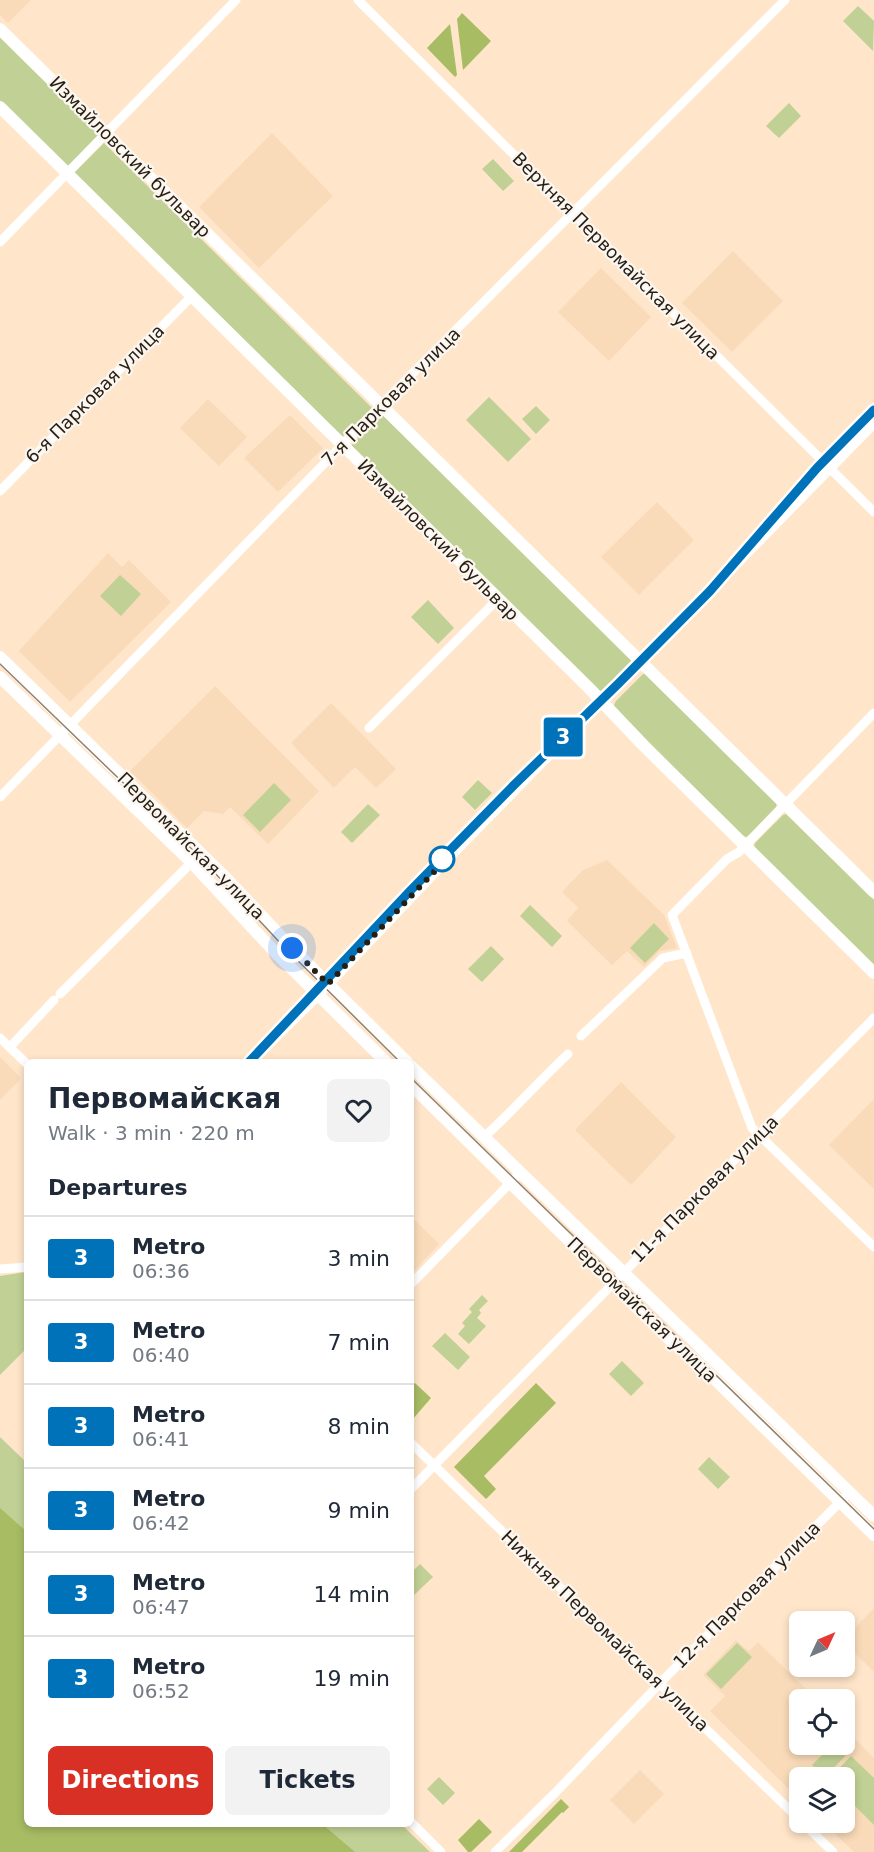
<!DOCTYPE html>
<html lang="en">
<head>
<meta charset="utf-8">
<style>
	body { margin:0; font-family:"DejaVu Sans",sans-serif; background:#f2f2f3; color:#1f2937; height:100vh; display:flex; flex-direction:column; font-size:22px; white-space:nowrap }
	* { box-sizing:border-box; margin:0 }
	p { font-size:20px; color:#747a83 }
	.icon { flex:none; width:33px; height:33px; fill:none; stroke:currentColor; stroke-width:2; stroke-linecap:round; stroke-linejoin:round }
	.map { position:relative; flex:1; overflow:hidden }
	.side { position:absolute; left:24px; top:1059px; width:390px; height:768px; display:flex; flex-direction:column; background:#fff; border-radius:9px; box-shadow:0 3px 9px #0003 }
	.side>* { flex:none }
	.badge { padding:0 12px; border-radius:4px; font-size:21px; line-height:39px }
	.needle { width:39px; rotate:46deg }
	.tools { position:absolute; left:789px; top:1611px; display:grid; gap:12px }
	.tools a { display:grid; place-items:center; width:66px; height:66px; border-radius:9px; background:#fff; box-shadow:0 3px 9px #0003; font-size:30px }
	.you { position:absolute; width:30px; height:30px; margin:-15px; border:4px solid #fff; border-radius:50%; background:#1a73e8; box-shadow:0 0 0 9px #1a73e833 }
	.map>.badge { position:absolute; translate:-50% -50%; box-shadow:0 0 0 3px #fff }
	h2 { padding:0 24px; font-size:22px; line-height:54px }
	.round { display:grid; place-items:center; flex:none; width:63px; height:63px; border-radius:9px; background:#f2f2f3 }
	.overview { display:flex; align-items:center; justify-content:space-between; height:102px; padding:0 24px }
	h1 { font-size:28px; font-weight:600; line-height:45px }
	.button { display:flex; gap:12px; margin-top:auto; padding:12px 24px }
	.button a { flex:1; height:69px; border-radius:9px; background:#d93025; color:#fff; font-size:24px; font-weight:600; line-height:69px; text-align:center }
	.button a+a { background:#f2f2f3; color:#1f2937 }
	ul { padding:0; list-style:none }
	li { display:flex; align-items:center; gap:18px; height:84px; padding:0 24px; border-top:2px solid #e0e1e3 }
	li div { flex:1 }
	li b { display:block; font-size:22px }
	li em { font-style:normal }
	li .badge { min-width:66px; font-weight:700; text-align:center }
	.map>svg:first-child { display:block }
</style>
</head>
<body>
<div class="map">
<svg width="874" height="1852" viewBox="0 0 874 1852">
	<rect width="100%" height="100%" fill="#ffe5c9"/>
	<g fill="#fadbb9">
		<polygon points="0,0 31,0 8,23 0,15"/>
		<polygon points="272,133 333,196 259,268 199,207"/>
		<polygon points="733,251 783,301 732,352 682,303"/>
		<polygon points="601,268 651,317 609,361 558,312"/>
		<polygon points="208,399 247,437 219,466 180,428"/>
		<polygon points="290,415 323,448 278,492 244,458"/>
		<polygon points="657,502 694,540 639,595 601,557"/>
		<polygon points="108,553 122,567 129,560 171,602 70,702 19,651"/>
		<polygon points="215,686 319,791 268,844 230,807 223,814 204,811 187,828 130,771"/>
		<polygon points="331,703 396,769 376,788 355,767 334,788 291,743"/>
		<polygon points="607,860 664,915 677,948 660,951 644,967 627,951 612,965 567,921 578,908 562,892 583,870"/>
		<polygon points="0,1057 21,1078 0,1100"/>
		<polygon points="621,1082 676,1137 631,1185 575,1130"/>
		<polygon points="874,1099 874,1189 829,1145"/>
		<polygon points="411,1216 439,1244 411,1274"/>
		<polygon points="874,1608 874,1672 844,1642 845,1639"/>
		<polygon points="736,1640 749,1651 758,1642 816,1699 800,1700 800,1744 844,1744 845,1729 874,1758 874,1852 854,1852 824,1823 844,1822 844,1778 800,1778 799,1799 710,1711 725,1696 703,1675"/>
		<polygon points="640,1770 664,1794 634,1824 610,1800"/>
	</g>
	<g fill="#c1d195">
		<polygon points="858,6 874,21 873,51 843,21"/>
		<polygon points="0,35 99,133 98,137 70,165 65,166 0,102"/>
		<polygon points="789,103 801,116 779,138 766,126"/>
		<polygon points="104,143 372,408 341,438 72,175"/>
		<polygon points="493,159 514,181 503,191 482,169"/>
		<polygon points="489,397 531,439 508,462 466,420"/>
		<polygon points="536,406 550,420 536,434 522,419"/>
		<polygon points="384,413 633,660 602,692 598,692 351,446 380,414"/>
		<polygon points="120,575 141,594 121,616 100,596"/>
		<polygon points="428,600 454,628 438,644 411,617"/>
		<polygon points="646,673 777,803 776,807 749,835 746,837 741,835 616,709 614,705 616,701 643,674"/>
		<polygon points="478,780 492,793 475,810 462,797"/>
		<polygon points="274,783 291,800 260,832 243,815"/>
		<polygon points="368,804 380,815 352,843 341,832"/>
		<polygon points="786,814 874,900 874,968 754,848 755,843 783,815"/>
		<polygon points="530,905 562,936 552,947 520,916"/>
		<polygon points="654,923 669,939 645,963 630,948"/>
		<polygon points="491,946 504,959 482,982 468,969"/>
		<polygon points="26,1272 27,1348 0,1375 0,1276"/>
		<polygon points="482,1295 488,1301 479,1310 481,1313 477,1318 486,1326 469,1344 458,1334 465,1326 462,1323 472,1312 469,1309"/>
		<polygon points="445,1333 470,1357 458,1370 432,1346"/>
		<polygon points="622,1361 644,1383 631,1396 609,1374"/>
		<polygon points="0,1437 27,1463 27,1824 401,1824 430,1852 0,1852"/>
		<polygon points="709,1457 730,1477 718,1489 698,1469"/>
		<polygon points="420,1564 433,1577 413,1596 411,1593 411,1573"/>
		<polygon points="737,1643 752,1657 721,1689 706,1674"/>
		<polygon points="833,1744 839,1745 848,1753 825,1777 812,1765"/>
		<polygon points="851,1756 874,1778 874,1825 845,1796 844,1778 831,1777"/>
		<polygon points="439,1777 455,1793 443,1805 427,1789"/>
	</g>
	<g fill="#a8bc64">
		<polygon points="462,13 491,41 463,70 457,19"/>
		<polygon points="450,24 457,75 455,77 427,48"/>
		<polygon points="415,1383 431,1398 412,1420 414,1384"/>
		<polygon points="536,1383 556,1403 484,1476 496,1489 486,1499 454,1467"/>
		<polygon points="0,1508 27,1532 27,1824 322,1824 355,1852 0,1852"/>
		<polygon points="561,1799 569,1807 563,1813 562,1812 522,1852 509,1852"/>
		<polygon points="479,1819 492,1832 471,1852 468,1852 458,1840"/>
	</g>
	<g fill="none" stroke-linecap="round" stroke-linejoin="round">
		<g stroke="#fff" stroke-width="9">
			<polyline points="358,0 874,512"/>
			<polyline points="0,242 236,0"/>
			<polyline points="0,491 191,297"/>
			<polyline points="874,713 739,852 727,859 672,915 752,1128 874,1247"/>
			<polyline points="369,728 498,599"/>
			<polyline points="0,797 387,399 785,0"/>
			<polyline points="60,994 195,859"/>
			<polyline points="581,1036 663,958 687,953"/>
			<polyline points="0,1038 27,1064"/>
			<polyline points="10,1047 54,1000"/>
			<path d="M484 1137C513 1111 539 1081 568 1054"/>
			<polyline points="0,1269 27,1267"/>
			<polyline points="411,1284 520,1173"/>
			<polyline points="411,1443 800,1820"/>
			<polyline points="411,1489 874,1018"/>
			<polyline points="411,1822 441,1852"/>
			<polyline points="802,1822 833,1852"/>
			<polyline points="495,1852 556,1792 667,1676 849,1493"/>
		</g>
		<g stroke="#fff" stroke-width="12">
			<polyline points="0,29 874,892"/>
			<polyline points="0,107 589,688 643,745 874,973"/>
			<polyline points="0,657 226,878 292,948 407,1062"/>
			<polyline points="0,677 191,862 275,952 386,1062"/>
			<polyline points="249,1062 311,1001 450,855 874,422"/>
			<polyline points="411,1066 874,1516"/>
			<polyline points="411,1085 673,1343 693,1358 874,1535"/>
		</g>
		<g stroke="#92816d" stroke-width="1.5">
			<polyline points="0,664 198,855 284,947 400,1062"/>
			<polyline points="411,1078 874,1529"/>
		</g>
	</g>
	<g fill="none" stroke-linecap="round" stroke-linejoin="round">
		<g stroke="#fff" stroke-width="14">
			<polyline id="line" points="249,1062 410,891 514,785 619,683 710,591 817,468 874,410"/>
		</g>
		<use href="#line" stroke="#0072ba" stroke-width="9"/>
		<polyline stroke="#271e13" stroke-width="6" stroke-dasharray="0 10.8" points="292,948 328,984 450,855 442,859"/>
	</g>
	<circle fill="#fff" stroke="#0072ba" stroke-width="3" cx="442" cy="859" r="12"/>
	<g text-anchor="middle" stroke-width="4.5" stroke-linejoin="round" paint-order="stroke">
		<g font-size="18" fill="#271e13" stroke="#fbf6f0">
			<text transform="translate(130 157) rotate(45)" y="6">Измайловский бульвар</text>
			<text transform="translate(616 256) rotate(45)" y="6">Верхняя Первомайская улица</text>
			<text transform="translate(95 394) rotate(-45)" y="6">6-я Парковая улица</text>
			<text transform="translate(391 397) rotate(-45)" y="6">7-я Парковая улица</text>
			<text transform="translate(438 540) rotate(45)" y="6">Измайловский бульвар</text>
			<text transform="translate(191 846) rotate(45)" y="6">Первомайская улица</text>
			<text transform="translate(705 1189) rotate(-45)" y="6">11-я Парковая улица</text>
			<text transform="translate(642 1310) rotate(44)" y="6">Первомайская улица</text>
			<text transform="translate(747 1595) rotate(-45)" y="6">12-я Парковая улица</text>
			<text transform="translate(605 1631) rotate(44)" y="6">Нижняя Первомайская улица</text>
		</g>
	</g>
</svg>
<div class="tools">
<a><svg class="needle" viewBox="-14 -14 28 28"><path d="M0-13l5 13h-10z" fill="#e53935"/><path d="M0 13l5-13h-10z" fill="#747a83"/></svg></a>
<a><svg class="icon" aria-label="locate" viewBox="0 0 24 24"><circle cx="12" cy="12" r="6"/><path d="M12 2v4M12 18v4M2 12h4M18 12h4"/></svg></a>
<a><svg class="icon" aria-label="layers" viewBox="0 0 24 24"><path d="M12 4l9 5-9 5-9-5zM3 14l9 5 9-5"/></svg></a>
</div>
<div class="you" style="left:292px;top:948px"></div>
<b class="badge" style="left:563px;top:737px;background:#0072ba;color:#fff">3</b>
<section class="side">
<div class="overview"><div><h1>Первомайская</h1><p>Walk · 3 min · 220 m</p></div><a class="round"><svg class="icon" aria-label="heart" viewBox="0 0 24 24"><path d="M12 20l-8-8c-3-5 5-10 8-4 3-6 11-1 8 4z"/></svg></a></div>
<h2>Departures</h2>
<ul>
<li><span class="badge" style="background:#0072ba;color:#fff">3</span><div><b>Metro</b><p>06:36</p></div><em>3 min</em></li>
<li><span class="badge" style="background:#0072ba;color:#fff">3</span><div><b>Metro</b><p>06:40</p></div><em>7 min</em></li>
<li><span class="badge" style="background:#0072ba;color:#fff">3</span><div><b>Metro</b><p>06:41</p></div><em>8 min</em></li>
<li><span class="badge" style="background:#0072ba;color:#fff">3</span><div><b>Metro</b><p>06:42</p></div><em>9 min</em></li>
<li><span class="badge" style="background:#0072ba;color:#fff">3</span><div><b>Metro</b><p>06:47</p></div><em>14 min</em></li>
<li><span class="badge" style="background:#0072ba;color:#fff">3</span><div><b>Metro</b><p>06:52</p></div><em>19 min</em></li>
</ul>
<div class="button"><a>Directions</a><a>Tickets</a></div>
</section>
</div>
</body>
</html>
